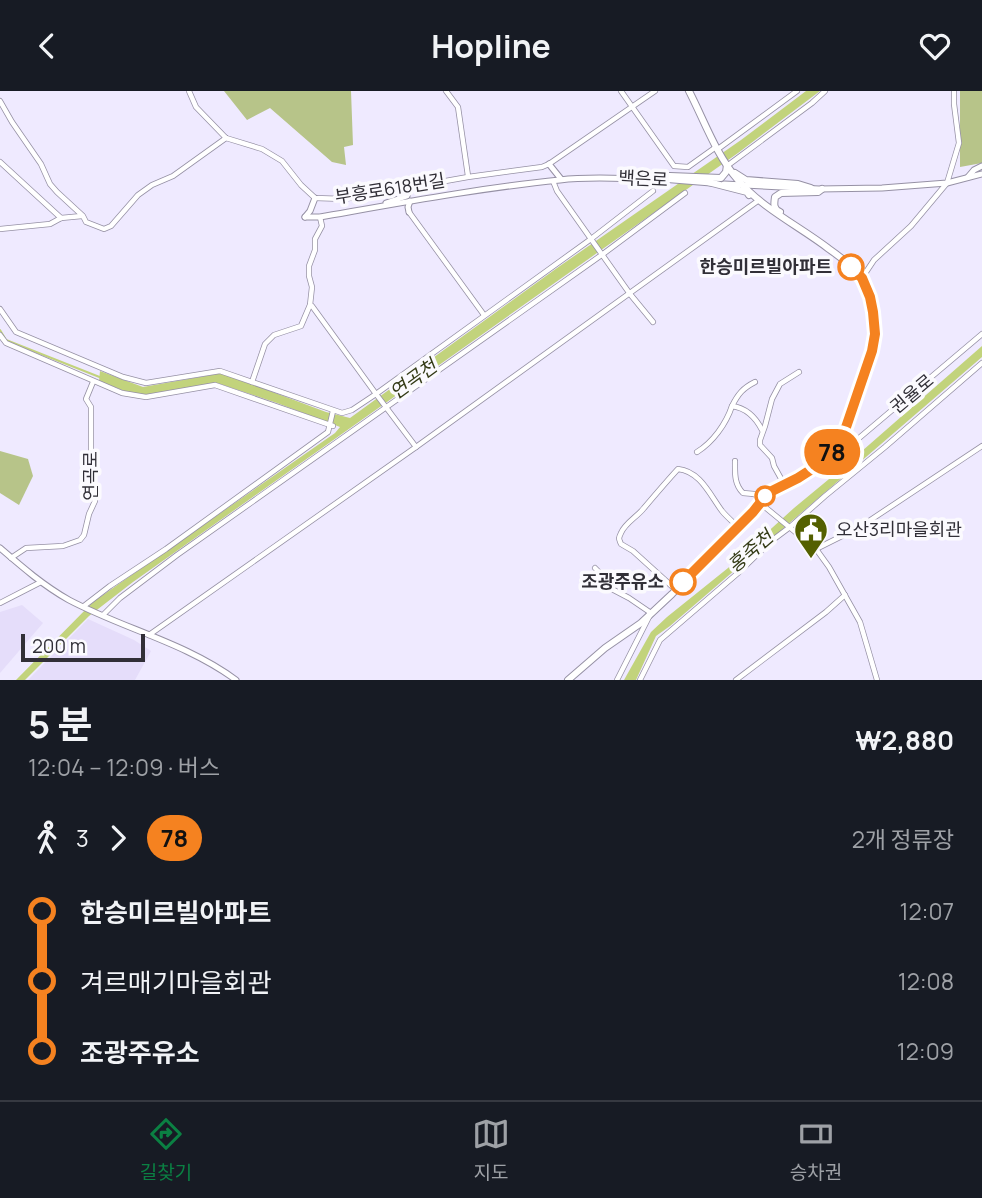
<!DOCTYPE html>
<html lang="ko">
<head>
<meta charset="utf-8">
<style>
	body { margin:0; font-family:Manrope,"Noto Sans KR",sans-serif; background:#242831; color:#f1f3f6; height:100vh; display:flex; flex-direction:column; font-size:26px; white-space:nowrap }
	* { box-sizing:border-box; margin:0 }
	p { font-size:23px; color:#9ea1a6 }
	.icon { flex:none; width:38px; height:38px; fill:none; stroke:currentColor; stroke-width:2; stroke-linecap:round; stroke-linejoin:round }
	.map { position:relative; height:589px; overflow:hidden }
	.side { display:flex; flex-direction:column; background:#171b24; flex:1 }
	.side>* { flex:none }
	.badge { padding:0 14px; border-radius:23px; font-size:24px; line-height:46px }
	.scale { position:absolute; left:21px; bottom:18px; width:124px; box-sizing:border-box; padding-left:7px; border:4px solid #312f37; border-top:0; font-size:19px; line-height:24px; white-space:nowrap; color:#312f37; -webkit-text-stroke:5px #fbfafe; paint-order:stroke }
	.map>.badge { position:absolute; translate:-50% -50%; box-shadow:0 0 0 4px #fff }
	.legs { display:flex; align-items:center; gap:10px; height:77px; padding:0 28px; font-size:23px }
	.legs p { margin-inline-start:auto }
	.overview { display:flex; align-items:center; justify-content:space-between; height:119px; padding:0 28px }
	h1 { font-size:38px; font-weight:700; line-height:52px }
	ul { padding:0 28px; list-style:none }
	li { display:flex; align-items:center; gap:24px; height:70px; font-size:26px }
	li i { display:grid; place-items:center; width:10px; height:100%; margin:0 9px; background:currentColor }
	li i::after { content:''; width:18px; height:18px; margin:-9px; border:5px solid; border-radius:50%; background:#171b24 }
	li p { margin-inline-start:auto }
	li:first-child i { background:linear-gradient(#0000 50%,currentColor 0) }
	li:last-child i { background:linear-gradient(currentColor 50%,#0000 0) }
	header { display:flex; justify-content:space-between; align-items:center; height:91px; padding:0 28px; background:#171b24; font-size:32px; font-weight:700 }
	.tabs { display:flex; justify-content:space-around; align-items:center; height:98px; border-top:2px solid #363941; background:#171b24; font-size:19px; color:#9ea1a6 }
	.tabs a { display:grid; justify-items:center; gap:4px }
	.tabs .active { color:#0b8043 }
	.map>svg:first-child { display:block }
</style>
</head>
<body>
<header><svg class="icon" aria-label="back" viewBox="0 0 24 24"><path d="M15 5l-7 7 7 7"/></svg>Hopline<svg class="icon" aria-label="heart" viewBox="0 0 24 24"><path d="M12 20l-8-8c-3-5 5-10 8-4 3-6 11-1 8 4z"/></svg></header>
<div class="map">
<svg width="982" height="589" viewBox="0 0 982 589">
	<rect width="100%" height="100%" fill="#efeaff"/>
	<g fill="#e5ddfa">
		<polygon points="22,514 43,532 0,582 0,521"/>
		<polygon points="88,528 134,549 151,560 135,589 28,589"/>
	</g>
	<g fill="#b7c489">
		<polygon points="224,0 351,0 353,54 344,56 346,74 332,71 270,17 247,29"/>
		<polygon points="960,0 982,0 982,72 960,76"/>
		<polygon points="0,360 28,368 33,385 19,414 0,402"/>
	</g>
	<g fill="#c2d37c">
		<polygon points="806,0 820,0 738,62 133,491 89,525 25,589 16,589 93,511 335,342 340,336 277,312 217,292 143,304 127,301 99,290 100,280 143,296 222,282 326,321 350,327 557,177 741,49"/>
		<polygon points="982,255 982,266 670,535 656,545 636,589 624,589 651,541 667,526 728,477 794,417 846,374"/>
	</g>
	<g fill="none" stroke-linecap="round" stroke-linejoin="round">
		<polyline stroke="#c2d37c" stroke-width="2" points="0,239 6,249 102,287"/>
		<g stroke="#9691a5" stroke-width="6">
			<g id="minor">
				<polyline points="189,0 196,16 226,47 262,58 282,70 301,94 315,107 344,108 468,86 542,76 549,73 655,0"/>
				<polyline points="446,0 458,16 468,85"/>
				<polyline points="621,0 674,75 688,76 716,56"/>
				<polyline points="0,10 12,31 41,73 50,93 57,101 83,125 86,131 104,138 111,135 138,104 152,94 173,85 226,47"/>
				<polyline points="718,58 797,0"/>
				<polyline points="0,71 61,127"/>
				<polyline points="727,75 812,12 825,0"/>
				<polyline points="553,90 557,100 630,203 653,231"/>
				<polyline points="409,121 484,224"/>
				<polyline points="0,138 50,133 61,127 82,125"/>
				<polyline points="862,187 874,169 911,135 947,92 959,52 954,13 954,0"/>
				<polyline points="310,214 312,215 376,303 416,356"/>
				<polyline points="0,218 16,241 123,286 146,292 220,280 342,322 352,319 376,303 591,148 653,100"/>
				<polyline points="0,244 6,252 122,302 146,306 215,294 333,335"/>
				<polyline points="252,291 265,253 274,244 301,235 310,214 312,196 309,185 309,175 315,159 315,148 322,135 320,126"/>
				<path d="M732 315C738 303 743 297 755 291"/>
				<polyline points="839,353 846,355 852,353 982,243"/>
				<path d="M697 361C713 351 726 333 732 315 746 317 756 327 762 339"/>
				<polyline points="827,369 850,356"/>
				<path d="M735 370C735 382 734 393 743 402L754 403 762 408"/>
				<polyline points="784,393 774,375 772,367 760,354 760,349 765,335 772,308 780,293 799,281"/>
				<polyline points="760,412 816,458 829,476 860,531 877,589"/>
				<polyline points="816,458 860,436 982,355"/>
				<polyline points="11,467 26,457 63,455 80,449 84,444 89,423 95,410 91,364 91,316 86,308 93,291"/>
				<polyline points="595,477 599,481 608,496 629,507 651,522 617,589"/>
				<path d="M676 499 633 460 621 453C619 448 618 448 621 442 625 432 637 426 644 417 655 404 666 391 678 378 700 380 710 404 722 420 726 425 732 430 738 436"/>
				<polyline points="0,512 41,491"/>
				<polyline points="84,515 110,495 166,458 328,341 333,320"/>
				<polyline points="103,524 120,507 177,464 603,163 685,102"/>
				<polyline points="149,544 416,356 759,109"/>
				<polyline points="640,589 660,549 738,482 770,451 790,436 825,405 885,356 982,272"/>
				<polyline points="736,589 826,521 845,504"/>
			</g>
		</g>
		<g stroke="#9691a5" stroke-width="7">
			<g id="tertiary">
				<polyline points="549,73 561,88"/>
				<polyline points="968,86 974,79 982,75"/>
				<polyline points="661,88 711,92"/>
				<polyline points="724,93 819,98 882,97 947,92 982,83"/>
				<polyline points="386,112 407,105 410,96"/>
				<polyline points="409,121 408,116 410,110"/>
				<path d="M305 126H320C400 112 480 97 560 89 591 85 621 88 652 88"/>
				<polyline points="305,126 310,120 315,107"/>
				<path d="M0 457C22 476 44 495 69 509 124 538 186 552 236 589"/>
			</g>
		</g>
		<g stroke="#9691a5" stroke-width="8">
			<g id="secondary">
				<polyline points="735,82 746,89 798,93 811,97"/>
				<polyline points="648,88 670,85 721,87 726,81 727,74"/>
				<polyline points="708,91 747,101 749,104"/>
				<path d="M780 121C773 118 774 113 775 106L781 102 818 101 822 98"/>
				<path d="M568 589 605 557 641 532 672 503 753 421 768 402 820 374 831 363 844 343 873 254C877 230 873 201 857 182 849 172 839 165 829 158 799 135 763 118 738 89 716 64 704 29 689 0"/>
			</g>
		</g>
		<use href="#minor" stroke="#fff" stroke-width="4.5"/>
		<use href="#tertiary" stroke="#fff" stroke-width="5"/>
		<use href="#secondary" stroke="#fff" stroke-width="6"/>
	</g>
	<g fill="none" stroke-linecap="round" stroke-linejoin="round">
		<g stroke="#fff" stroke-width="16">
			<polyline id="line-1" points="683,491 753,421 768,402 798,387 823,371 842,348 872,260 875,243 873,221 870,206 862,187 851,176"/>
		</g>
		<use href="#line-1" stroke="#f58220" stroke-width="10"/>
	</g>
	<defs>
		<g id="civic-pin" transform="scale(1.75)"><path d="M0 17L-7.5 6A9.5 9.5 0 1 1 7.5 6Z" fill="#546000" stroke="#fbfafe"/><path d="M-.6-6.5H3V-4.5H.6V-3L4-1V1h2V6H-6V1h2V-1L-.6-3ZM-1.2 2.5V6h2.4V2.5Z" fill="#fff"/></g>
	</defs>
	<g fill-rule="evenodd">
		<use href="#civic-pin" x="811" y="439"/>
	</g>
	<g fill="#fff" stroke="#f58220" stroke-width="3.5">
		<circle cx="851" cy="176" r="12"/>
		<circle cx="765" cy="405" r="9"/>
		<circle cx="683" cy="491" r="12"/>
	</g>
	<g text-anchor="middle" stroke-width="7" stroke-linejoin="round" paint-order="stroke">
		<g font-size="18" fill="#312f37" stroke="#fbfafe">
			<text transform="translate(643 88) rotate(3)" y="6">백은로</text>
			<text transform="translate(390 98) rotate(-9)" y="6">부흥로618번길</text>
			<text transform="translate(912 303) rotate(-40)" y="6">권율로</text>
			<text transform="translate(91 385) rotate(-90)" y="6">연곡로</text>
		</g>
		<g font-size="18" font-weight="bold" fill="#312f37" stroke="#fbfafe" text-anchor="end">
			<text x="832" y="182">한승미르빌아파트</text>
			<text x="664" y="497">조광주유소</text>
		</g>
		<g font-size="18" fill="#312f37" stroke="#fbfafe" text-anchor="start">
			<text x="836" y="445">오산3리마을회관</text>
		</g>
		<g font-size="19" font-style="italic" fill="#343b16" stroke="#fbfafe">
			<text transform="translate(413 288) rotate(-36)" y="7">연곡천</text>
			<text transform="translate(750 460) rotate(-41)" y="7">홍죽천</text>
		</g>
	</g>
</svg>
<div class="scale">200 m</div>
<b class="badge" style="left:832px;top:361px;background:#f58220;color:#111">78</b>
</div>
<section class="side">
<div class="overview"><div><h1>5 분</h1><p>12:04 – 12:09 · 버스</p></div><b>₩2,880</b></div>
<div class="legs"><svg class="icon" aria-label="walk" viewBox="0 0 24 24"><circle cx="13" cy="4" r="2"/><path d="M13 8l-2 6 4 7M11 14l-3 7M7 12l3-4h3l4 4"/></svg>3<svg class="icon" aria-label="forward" viewBox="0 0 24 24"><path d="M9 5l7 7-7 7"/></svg><b class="badge" style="background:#f58220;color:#111">78</b><p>2개 정류장</p></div>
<ul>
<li><i style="color:#f58220"></i><b>한승미르빌아파트</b><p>12:07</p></li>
<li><i style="color:#f58220"></i><span>겨르매기마을회관</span><p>12:08</p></li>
<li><i style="color:#f58220"></i><b>조광주유소</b><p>12:09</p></li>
</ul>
</section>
<nav class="tabs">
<a class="active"><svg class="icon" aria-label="directions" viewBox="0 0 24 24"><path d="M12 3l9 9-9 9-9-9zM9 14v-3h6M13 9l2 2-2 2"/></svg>길찾기</a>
<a><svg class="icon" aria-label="map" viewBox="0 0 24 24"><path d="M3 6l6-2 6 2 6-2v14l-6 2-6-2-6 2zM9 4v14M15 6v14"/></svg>지도</a>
<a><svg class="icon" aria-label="tickets" viewBox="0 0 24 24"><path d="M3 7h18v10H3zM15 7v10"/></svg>승차권</a>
</nav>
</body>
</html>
